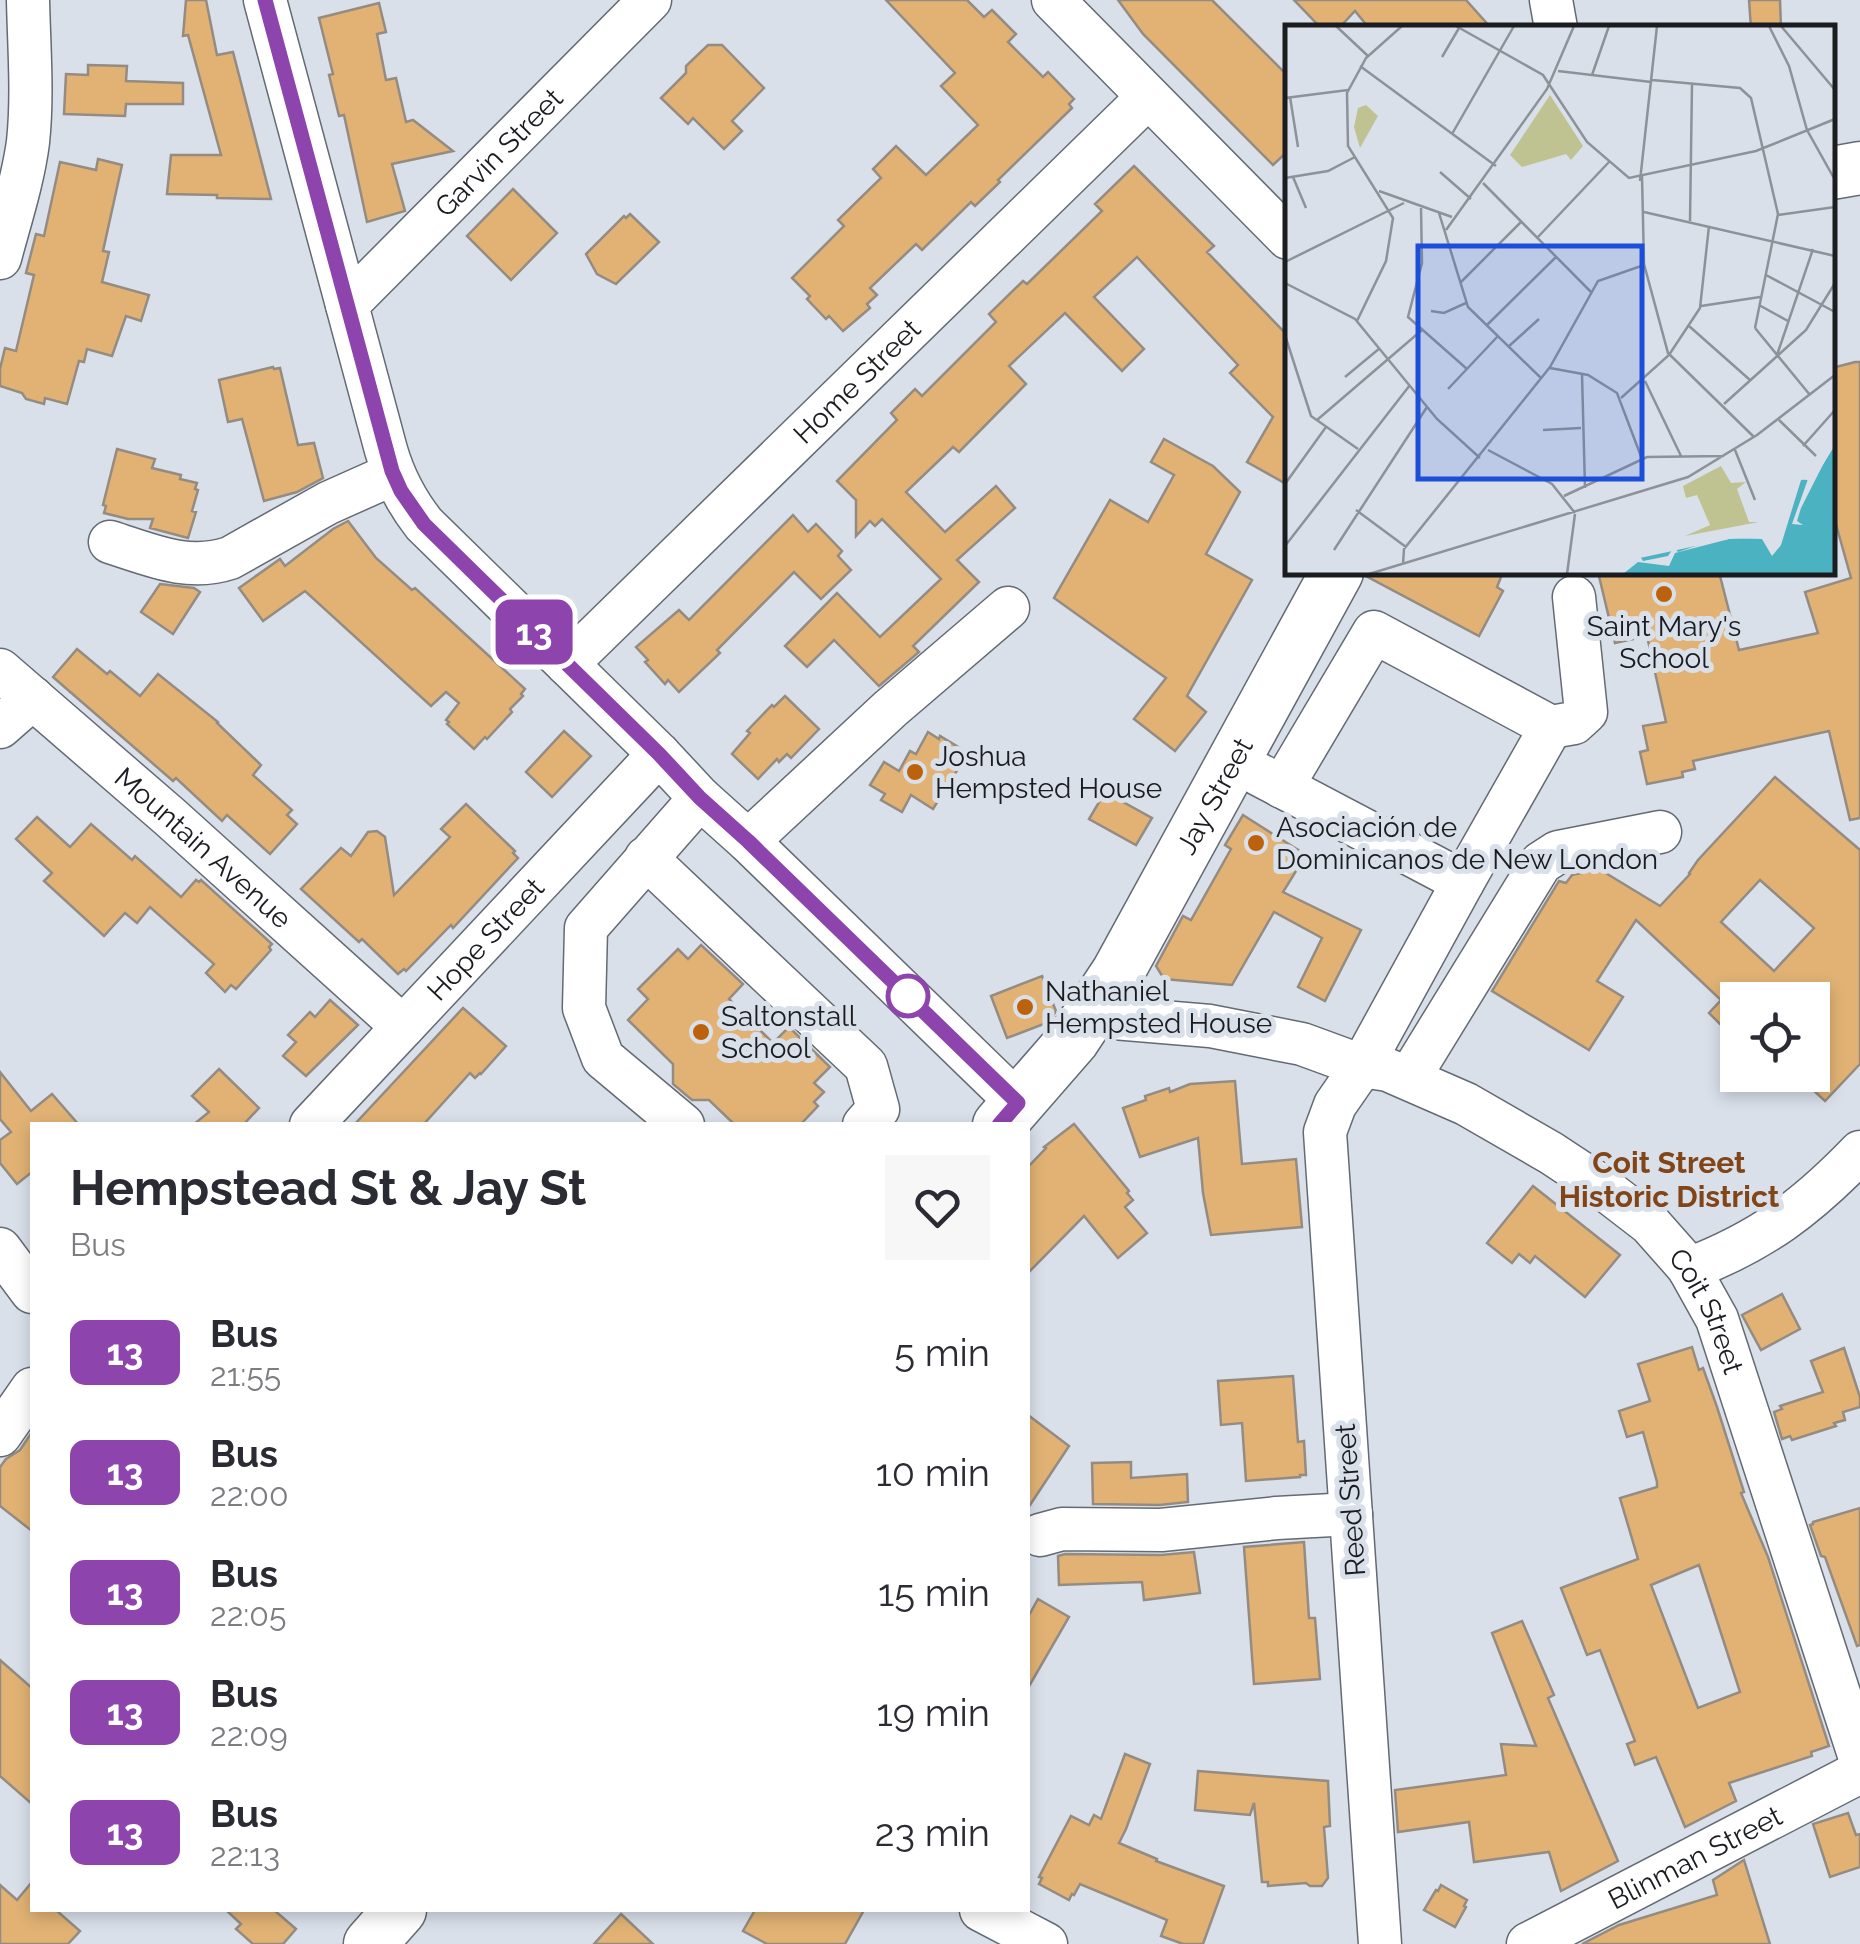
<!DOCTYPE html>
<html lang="en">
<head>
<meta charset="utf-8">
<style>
	body { margin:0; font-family:Raleway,sans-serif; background:#f7f7f7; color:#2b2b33; height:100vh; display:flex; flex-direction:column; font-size:38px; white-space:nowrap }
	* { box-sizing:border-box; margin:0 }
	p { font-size:32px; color:#7c7c81 }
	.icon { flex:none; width:55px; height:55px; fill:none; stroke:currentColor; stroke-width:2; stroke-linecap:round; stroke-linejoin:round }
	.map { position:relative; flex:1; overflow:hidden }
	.details { position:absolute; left:30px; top:1122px; width:1000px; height:790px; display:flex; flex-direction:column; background:#fff; border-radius:0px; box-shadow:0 5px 15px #0003 }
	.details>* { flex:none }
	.badge { padding:0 20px; border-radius:15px; font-size:35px; line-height:65px }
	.buttons { position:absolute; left:1720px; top:982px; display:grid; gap:20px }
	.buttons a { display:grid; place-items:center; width:110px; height:110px; border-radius:0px; background:#fff; box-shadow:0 5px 15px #0003; font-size:50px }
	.map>.badge { position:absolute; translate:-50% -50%; box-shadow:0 0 0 5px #fff }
	.round { display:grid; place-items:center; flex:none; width:105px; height:105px; border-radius:0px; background:#f7f7f7 }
	.head { display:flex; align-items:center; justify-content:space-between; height:170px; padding:0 40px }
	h1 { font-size:48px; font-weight:700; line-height:75px }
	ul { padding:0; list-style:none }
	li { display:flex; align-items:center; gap:30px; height:120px; padding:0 40px }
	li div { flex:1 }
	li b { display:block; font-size:38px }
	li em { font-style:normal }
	li .badge { min-width:110px; font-weight:700; text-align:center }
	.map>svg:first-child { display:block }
</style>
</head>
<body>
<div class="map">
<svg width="1860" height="1944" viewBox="0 0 1860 1944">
	<rect width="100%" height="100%" fill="#d9e0ea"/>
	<g fill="#e1b274" stroke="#948c83" stroke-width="2.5" fill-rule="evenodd">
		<polygon points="186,0 206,0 217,55 233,52 271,199 217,198 217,195 167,194 171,155 221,155 188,35 183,36"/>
		<polygon points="886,0 967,0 984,17 992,10 1016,34 1008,42 1043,77 1048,72 1074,99 1069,104 1072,108 998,180 1000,182 975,206 971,202 922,250 916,244 870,288 877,295 867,304 870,308 843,331 829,316 826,319 807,299 810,296 792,278 844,226 838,220 881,178 873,169 896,146 926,175 978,125 941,86 955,73"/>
		<polygon points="1118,0 1212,0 1288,76 1288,151 1273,165 1143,34"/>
		<polygon points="1294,0 1466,0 1491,28 1369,28 1355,11 1339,28 1321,28"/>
		<polygon points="1749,0 1780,0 1781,28 1751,28"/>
		<polygon points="379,3 386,32 377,34 386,80 396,78 406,122 413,120 453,151 392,164 405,211 367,222 344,115 339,116 329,75 333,74 319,18"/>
		<polygon points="708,45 722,45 764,88 732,121 742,131 724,149 693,118 688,124 661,98 686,73 686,66"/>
		<polygon points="88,65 127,66 126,81 183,83 183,104 126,104 125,116 64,114 66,74 88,75"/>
		<polygon points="98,159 122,165 103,251 109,252 102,282 149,295 141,321 126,316 112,356 87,349 84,362 79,361 67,404 45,398 44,404 26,399 22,393 0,386 0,369 5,348 16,351 34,275 26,273 36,234 44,236 60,162 96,170"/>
		<polygon points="1134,166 1214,246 1207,252 1288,336 1288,485 1247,462 1273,417 1230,373 1238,365 1137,257 1094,297 1144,349 1122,371 1065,313 1009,366 1026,384 959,452 953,447 906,492 945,532 996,486 1015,508 957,560 979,582 913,646 919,652 879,686 834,640 807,667 785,646 837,593 880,637 941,579 882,519 875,526 870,521 856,536 856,500 837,481 897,420 891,413 915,389 922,396 996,322 989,314 1023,281 1027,284 1102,211 1095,204"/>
		<polygon points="513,189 557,233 511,280 467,236"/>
		<polygon points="630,214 659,242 616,284 597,274 586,254 624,216 626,218"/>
		<polygon points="1855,362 1860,362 1860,818 1850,820 1829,731 1693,761 1695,769 1682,772 1683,777 1647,784 1640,752 1648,750 1643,726 1666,722 1647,636 1615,643 1598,572 1719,572 1739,650 1818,633 1805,592 1851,578 1832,510 1832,368"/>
		<polygon points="273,367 274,369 280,368 298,445 314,443 323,478 297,492 264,501 242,419 228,422 219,380"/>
		<polygon points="1164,439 1213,466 1240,492 1206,554 1252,580 1187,696 1206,712 1175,751 1134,719 1166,678 1054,598 1110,500 1148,522 1174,475 1151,462"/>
		<polygon points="117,449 155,459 152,468 181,475 180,479 197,483 195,489 198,490 192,511 196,512 188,538 150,528 153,519 128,519 104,513 106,506 103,505"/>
		<polygon points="793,515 808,532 816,524 842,551 838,556 851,570 821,599 794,572 717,650 720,653 679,692 668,680 665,684 645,662 648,660 636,647 679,610 689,620"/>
		<polygon points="348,521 376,558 412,590 415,588 525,689 521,694 523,696 510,709 512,712 487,739 485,737 474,749 447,724 449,722 446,720 459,703 446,692 431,706 305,591 263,621 239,588 280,559 285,566 333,529"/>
		<polygon points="1367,572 1503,572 1497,587 1503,591 1479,636 1366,576"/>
		<polygon points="160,584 194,588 200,592 173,634 141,612"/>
		<polygon points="77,649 107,674 110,671 140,696 158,674 218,722 217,723 261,765 253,775 292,810 287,815 297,824 270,854 227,815 222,821 176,778 173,781 53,677"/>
		<polygon points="785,696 819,729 791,758 787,754 779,762 777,759 758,779 732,754 750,733 747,731 772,705 774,707"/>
		<polygon points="564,731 591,756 552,797 526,772"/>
		<polygon points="928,732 939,739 940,736 968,753 933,809 911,795 902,812 881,800 885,794 870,785 884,762 899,771 910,751 916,754"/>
		<path d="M1775 777 1860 850V1064L1825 1101 1812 1089V1000H1738V1018L1726 1030 1709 1013 1721 1000 1636 920 1597 981 1623 997 1589 1050 1492 991 1559 881 1566 883 1572 875 1599 869 1660 906 1690 874 1689 873 1698 860ZM1760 880 1814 928 1774 971 1721 922Z"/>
		<polygon points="1105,792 1152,818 1136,845 1089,819"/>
		<polygon points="466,804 515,851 513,853 518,858 453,928 451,925 406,971 404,969 398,974 362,939 359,942 301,889 341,848 351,856 368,832 377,831 385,837 394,895 450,837 441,829"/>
		<polygon points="1243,815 1306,855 1283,892 1361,930 1325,1001 1298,987 1322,938 1274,912 1232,985 1164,979 1156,966 1183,916 1191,920 1231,849 1225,845"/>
		<polygon points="37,817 70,847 91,824 132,860 135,856 181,897 196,880 199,882 201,880 272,944 269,947 271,950 236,989 231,985 225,992 206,973 214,964 150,907 137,923 125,913 104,936 44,881 52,873 16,839"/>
		<polygon points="701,945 743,984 729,999 773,1043 789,1027 830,1067 814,1083 824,1092 814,1102 818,1106 800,1125 735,1125 709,1100 692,1100 673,1084 673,1064 628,1020 648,999 638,989 678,949 688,959"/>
		<polygon points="1042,976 1056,1011 1049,1022 1007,1038 991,996"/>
		<polygon points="330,1000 358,1025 306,1076 283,1056 296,1042 288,1035 310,1012 315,1017"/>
		<polygon points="463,1008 506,1046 481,1074 480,1073 475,1078 470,1073 423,1125 354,1125"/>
		<polygon points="219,1069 259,1108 243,1125 193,1125 209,1112 192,1096"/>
		<polygon points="0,1072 31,1111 52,1094 79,1125 32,1125 32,1172 17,1184 0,1163 0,1140 11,1132 0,1119"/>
		<polygon points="1235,1081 1242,1164 1296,1159 1302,1227 1211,1235 1203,1193 1198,1138 1140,1157 1123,1108 1146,1100 1145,1096 1169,1088 1170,1092 1190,1084"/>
		<polygon points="1074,1124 1129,1191 1127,1193 1133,1200 1125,1207 1147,1233 1118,1258 1084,1216 1028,1273 1028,1167 1046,1148 1044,1147"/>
		<polygon points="1533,1186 1620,1255 1585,1297 1535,1256 1530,1263 1519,1254 1512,1263 1487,1243"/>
		<polygon points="1782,1294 1800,1329 1761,1350 1742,1315"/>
		<path d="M1692 1347 1699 1370 1703 1368 1717 1407 1744 1492 1741 1493 1768 1557 1829 1746 1811 1752 1812 1756 1729 1783 1736 1801 1685 1827 1656 1757 1635 1765 1627 1744 1635 1741 1600 1650 1587 1655 1561 1588 1638 1559 1620 1498 1657 1487V1482L1643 1432 1627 1437 1619 1411 1650 1401 1638 1364ZM1699 1565 1740 1692 1698 1708 1651 1585Z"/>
		<polygon points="1844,1348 1860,1397 1860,1407 1843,1412 1845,1420 1834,1423 1836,1426 1792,1440 1790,1436 1782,1439 1774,1412 1782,1409 1780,1406 1823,1392 1811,1361"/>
		<polygon points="1293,1376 1298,1442 1304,1441 1306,1475 1300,1475 1300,1477 1246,1481 1242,1423 1221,1425 1218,1381"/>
		<polygon points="1028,1415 1069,1446 1028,1508"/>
		<polygon points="32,1432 32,1531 0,1506 0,1467 6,1459 20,1450"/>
		<polygon points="1131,1462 1131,1478 1187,1474 1188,1502 1160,1505 1093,1504 1092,1463"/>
		<polygon points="1860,1508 1860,1645 1857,1646 1825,1557 1821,1556 1810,1525 1813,1524 1813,1522"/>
		<polygon points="1304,1542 1309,1618 1315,1618 1320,1679 1254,1684 1244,1547"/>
		<polygon points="1194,1552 1200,1593 1144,1600 1142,1582 1059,1585 1058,1556 1065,1554 1161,1555"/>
		<polygon points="1038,1599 1069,1617 1028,1688 1028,1617"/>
		<polygon points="1522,1621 1554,1695 1548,1698 1618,1861 1561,1891 1549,1852 1474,1862 1469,1822 1398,1832 1395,1790 1506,1775 1501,1744 1536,1746 1492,1633"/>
		<polygon points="0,1660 32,1688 32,1804 0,1776"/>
		<polygon points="1125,1754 1150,1764 1126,1829 1119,1843 1157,1859 1156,1861 1224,1886 1203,1944 1183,1944 1161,1936 1167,1920 1080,1884 1074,1895 1072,1894 1069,1900 1039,1884 1042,1878 1039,1877 1071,1816 1089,1825 1094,1815 1101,1819"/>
		<polygon points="1198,1771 1328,1781 1330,1826 1324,1827 1328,1878 1322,1886 1310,1886 1306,1883 1268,1886 1268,1882 1262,1882 1254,1803 1250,1815 1195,1810"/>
		<polygon points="1848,1813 1856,1835 1860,1834 1860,1867 1830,1877 1813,1824"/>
		<polygon points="1744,1860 1770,1944 1582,1944 1619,1925 1717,1895 1713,1880"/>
		<polygon points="32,1882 32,1910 56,1910 80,1931 68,1944 0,1944 0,1885 17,1900"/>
		<polygon points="1441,1885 1467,1900 1464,1906 1466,1907 1455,1927 1424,1910 1436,1890 1438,1891"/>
		<polygon points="226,1910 274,1910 296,1929 283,1944 253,1944 236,1929 241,1924"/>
		<polygon points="755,1910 864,1910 845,1944 767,1944 743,1931"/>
		<polygon points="621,1914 653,1944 594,1944"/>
	</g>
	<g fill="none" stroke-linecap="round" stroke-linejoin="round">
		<g stroke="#646a73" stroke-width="45">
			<g id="minor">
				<path d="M265 0 386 450C394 478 406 501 424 524L659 754 700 798 748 841 1018 1103"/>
				<polyline points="1053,0 1288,238"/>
				<polyline points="1551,0 1556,28"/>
				<path d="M0 258C10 220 23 181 28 142 33 95 29 47 28 0"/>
				<path id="s1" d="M347 305 650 0"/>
				<path d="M110 542C151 555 188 572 230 558L328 503 393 474"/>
				<path id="s2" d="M567 664 1148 97"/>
				<path id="s3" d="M0 670 170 817 403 1027"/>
				<polyline points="0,727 33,698"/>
				<polyline points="1258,774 1463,882 1551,727"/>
				<polyline points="1282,787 1374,632 1551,727 1574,723 1586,712 1574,597"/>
				<polyline points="748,841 890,709 1008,608"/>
				<polyline points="646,858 866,1066 878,1109 864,1125"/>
				<path id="s4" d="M1090 1016 1210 1026 1302 1044 1362 1066 1388 1070 1466 1104 1551 1153 1598 1184 1650 1224 1688 1267 1717 1319 1860 1758"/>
				<polyline points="1409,1078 1541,863 1558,852 1660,832"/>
				<path id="s5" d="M311 1125 659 754"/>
				<polyline points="683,1125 603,1058 584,1008 586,928 700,798"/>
				<polyline points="0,1249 32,1292"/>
				<path d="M1689 1269C1762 1241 1806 1208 1860 1152"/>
				<polyline points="0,1435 32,1389"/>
				<polyline points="1040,1535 1062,1529 1161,1530 1277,1518 1351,1514"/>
				<polyline points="981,1910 1046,1944"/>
				<polyline points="1380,1944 1325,1132 1335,1105 1362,1066 1463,882"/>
				<path id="s6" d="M1528 1944 1860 1772"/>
			</g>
		</g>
		<g stroke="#646a73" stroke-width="55">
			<g id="major">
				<polyline points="1832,173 1860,168"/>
				<path id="s7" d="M999 1125 1073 1040 1118 972 1337 572"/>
				<polyline points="370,1944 400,1910"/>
			</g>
		</g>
		<use href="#minor" stroke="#fff" stroke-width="42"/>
		<use href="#major" stroke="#fff" stroke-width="52"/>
	</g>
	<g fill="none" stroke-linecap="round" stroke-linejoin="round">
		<g stroke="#fff" stroke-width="22">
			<polyline id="line" points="265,0 392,471 401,491 424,524 659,754 700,798 748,841 1018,1103 999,1125"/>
		</g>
		<use href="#line" stroke="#8e44ad" stroke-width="15"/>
	</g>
	<g fill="#bd620c" stroke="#d9e0ea" stroke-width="4">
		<circle cx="1664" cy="594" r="10"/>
		<circle cx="915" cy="772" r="10"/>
		<circle cx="1256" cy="843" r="10"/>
		<circle cx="1025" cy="1007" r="10"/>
		<circle cx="701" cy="1032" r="10"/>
	</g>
	<circle fill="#fff" stroke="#8e44ad" stroke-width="5" cx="908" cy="996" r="20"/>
	<g text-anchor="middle" stroke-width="10" stroke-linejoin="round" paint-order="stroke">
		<g font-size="28" fill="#1a1c20" stroke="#d9e0ea">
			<text dy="10" stroke="none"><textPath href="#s1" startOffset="215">Garvin Street</textPath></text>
			<text dy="10" stroke="none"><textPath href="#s2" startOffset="405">Home Street</textPath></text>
			<text dy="10" stroke="none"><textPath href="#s7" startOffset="395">Jay Street</textPath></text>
			<text dy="10" stroke="none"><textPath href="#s3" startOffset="270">Mountain Avenue</textPath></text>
			<text dy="10" stroke="none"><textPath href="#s5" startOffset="255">Hope Street</textPath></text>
			<text dy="10" stroke="none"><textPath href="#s4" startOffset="715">Coit Street</textPath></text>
			<text transform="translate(1350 1500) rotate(-94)" y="10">Reed Street</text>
			<text dy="10" stroke="none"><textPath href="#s6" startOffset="188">Blinman Street</textPath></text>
		</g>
		<g font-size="28" fill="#1a1c20" stroke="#d9e0ea" text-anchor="start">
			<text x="1664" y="636" text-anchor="middle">Saint Mary's<tspan x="1664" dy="32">School</tspan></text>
			<text x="935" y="766">Joshua<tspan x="935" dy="32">Hempsted House</tspan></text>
			<text x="1276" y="837">Asociación de<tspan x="1276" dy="32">Dominicanos de New London</tspan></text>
			<text x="1045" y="1001">Nathaniel<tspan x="1045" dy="32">Hempsted House</tspan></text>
			<text x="721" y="1026">Saltonstall<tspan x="721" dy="32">School</tspan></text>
		</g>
		<g font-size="30" font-weight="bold" fill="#814517" stroke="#d9e0ea">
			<text x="1669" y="1173">Coit Street<tspan x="1669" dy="34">Historic District</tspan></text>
		</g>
	</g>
	<g transform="translate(1285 25)">
		<rect width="550" height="550" fill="#d9e0ea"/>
		<path d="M265 70 298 121 286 135 281 129 237 142 225 130ZM81 80 93 91 75 123 69 102 73 83ZM436 441 446 458 461 457 452 464 464 497H474L400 511 425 500 412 470 401 473 398 461Z" fill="#bfc392"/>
		<path d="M550 420V549H333L355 533 443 514 475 513 494 523 516 454 528 456Z" fill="#4bb2c1"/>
		<path d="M550 416 516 483 512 496 518 500 507 499 523 454 516 455 496 520 487 531 477 514 448 513 390 528 384 541 353 537 338 549 329 547 353 528 358 536 383 531 389 522 393 527 449 508 478 509 492 520 515 450H527Z" fill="#d9e0ea"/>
		<path fill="none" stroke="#8d9299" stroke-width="2.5" d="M51 1 83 31M171 1 258 50 302 117 344 153 471 126 550 94M484 1 504 41 522 105 550 155M496 1 550 65M157 32 174 3M75 41 211 141M273 46 366 57M307 50 324 1M367 55 455 63 466 73 493 189 470 303M5 72 13 122M0 73 63 65M167 109 229 1M155 147 186 174M357 151 359 239 383 328 469 412M8 152 21 183M0 153 43 146 70 132M355 156 372 1M198 158 306 267M94 166 167 192M136 183 137 238 123 292 182 344M359 187 550 231M154 188 183 282 256 353M493 190 550 182M405 196 407 59M161 205 262 64 289 1M252 213 324 137M0 237 119 178M481 250 550 287M176 257 236 197M0 258 70 294 152 394 195 433M474 280 503 296M416 281 475 272M146 286 159 288 181 278M72 296 101 236 108 193 63 121 62 68 81 33 117 1M201 301 271 232M404 301 465 355M470 303 525 370M0 310 26 391 73 424M223 322 254 294M492 330 528 224M265 343 303 350 332 368 357 434M297 349 300 463M60 352 95 323M360 356 396 431M163 364 213 311M336 373 384 330 415 283 424 201M439 379 521 305 550 258M32 395 137 305M494 395 531 431M258 405 296 403M518 421 550 385M203 425 267 459 290 488M450 425 470 475M0 459 41 402M279 471 362 432 439 431M71 485 121 522M0 521 125 360M49 525 142 382M118 539 119 524 265 342 313 256 359 240M84 549 403 452 472 410 550 350M282 549 290 489"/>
		<path fill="#1d4ed8" fill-opacity="0.15" stroke="#1d4ed8" stroke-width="5" d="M133 221H357V454H133Z"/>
		<rect width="550" height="550" fill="none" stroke="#1a1c20" stroke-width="5"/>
	</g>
</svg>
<div class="buttons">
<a><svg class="icon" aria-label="locate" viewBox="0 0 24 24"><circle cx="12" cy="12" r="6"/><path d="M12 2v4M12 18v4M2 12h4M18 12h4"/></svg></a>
</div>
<b class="badge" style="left:534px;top:632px;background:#8e44ad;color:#fff">13</b>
<section class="details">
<div class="head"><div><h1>Hempstead St &amp; Jay St</h1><p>Bus</p></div><a class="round"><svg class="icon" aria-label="heart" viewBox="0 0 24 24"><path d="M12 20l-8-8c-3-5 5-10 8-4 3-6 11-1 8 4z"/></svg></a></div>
<ul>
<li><span class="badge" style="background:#8e44ad;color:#fff">13</span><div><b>Bus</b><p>21:55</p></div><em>5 min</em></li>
<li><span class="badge" style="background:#8e44ad;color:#fff">13</span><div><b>Bus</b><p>22:00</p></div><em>10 min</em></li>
<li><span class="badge" style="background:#8e44ad;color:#fff">13</span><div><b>Bus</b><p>22:05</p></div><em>15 min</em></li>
<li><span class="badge" style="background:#8e44ad;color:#fff">13</span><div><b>Bus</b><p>22:09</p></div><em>19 min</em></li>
<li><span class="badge" style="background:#8e44ad;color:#fff">13</span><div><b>Bus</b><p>22:13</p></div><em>23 min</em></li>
</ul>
</section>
</div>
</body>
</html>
